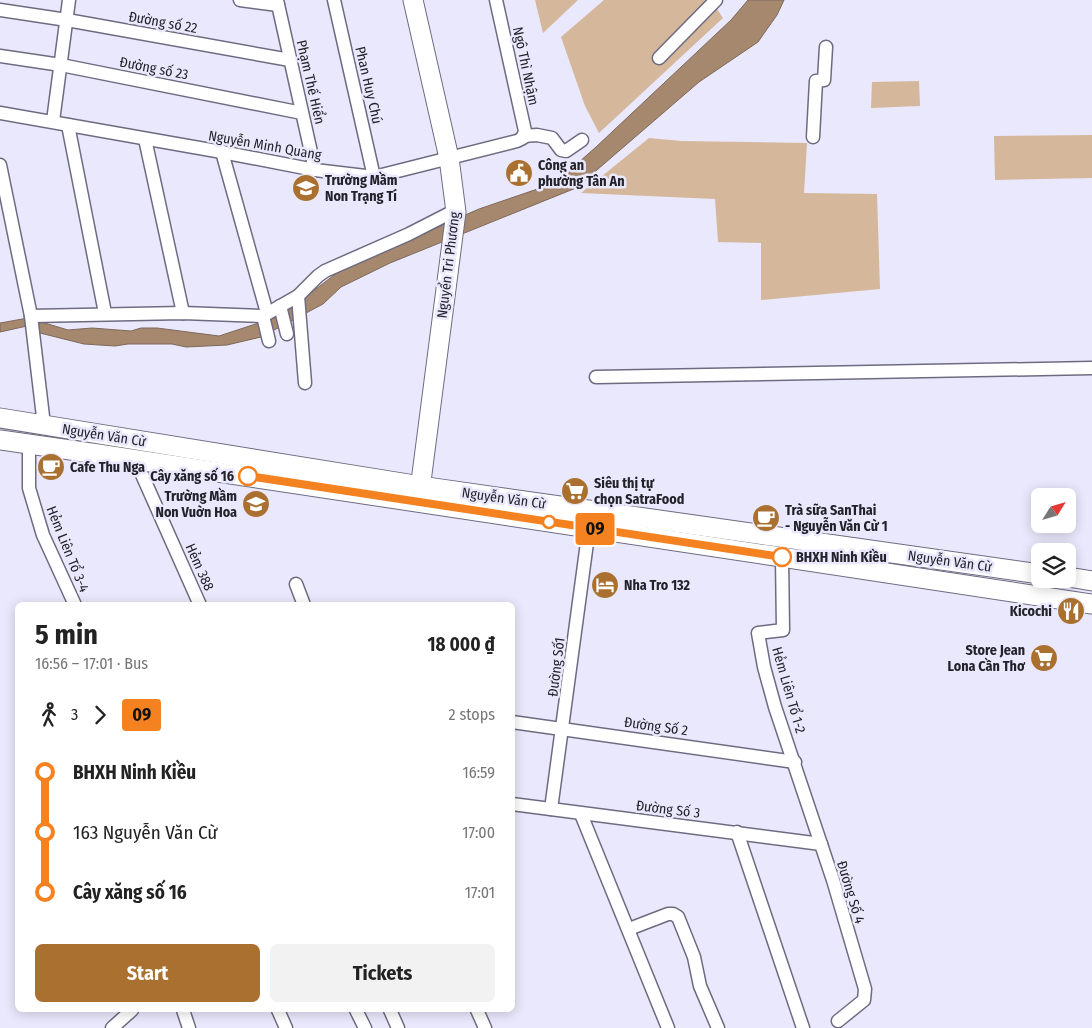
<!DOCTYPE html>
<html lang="en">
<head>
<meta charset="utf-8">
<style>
	body { margin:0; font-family:"Fira Sans Condensed",sans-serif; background:#f2f2f2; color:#222; height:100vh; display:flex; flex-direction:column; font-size:19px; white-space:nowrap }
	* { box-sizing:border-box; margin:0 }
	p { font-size:16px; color:#767676 }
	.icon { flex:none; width:28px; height:28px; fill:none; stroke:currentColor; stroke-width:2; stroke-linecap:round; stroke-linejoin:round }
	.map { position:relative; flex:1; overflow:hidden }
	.details { position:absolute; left:15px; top:602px; width:500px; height:410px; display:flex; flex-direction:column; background:#fff; border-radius:8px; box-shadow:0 2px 12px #0003 }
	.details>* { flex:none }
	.badge { padding:0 10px; border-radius:4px; font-size:18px; line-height:32px }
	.needle { width:32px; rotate:53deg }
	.buttons { position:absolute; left:1031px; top:488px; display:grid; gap:10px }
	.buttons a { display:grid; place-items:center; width:45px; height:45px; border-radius:8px; background:#fff; box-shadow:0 2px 12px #0003; font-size:25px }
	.map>.badge { position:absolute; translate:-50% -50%; box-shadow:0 0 0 2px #fff }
	.legs { display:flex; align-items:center; gap:8px; height:55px; padding:0 20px; font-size:16px }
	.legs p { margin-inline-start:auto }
	.summary { display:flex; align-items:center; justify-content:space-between; height:85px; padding:0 20px }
	h1 { font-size:28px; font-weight:700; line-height:38px }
	.primary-button { display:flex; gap:10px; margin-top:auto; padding:10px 20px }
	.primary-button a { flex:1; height:58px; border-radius:8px; background:#aa7030; color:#fff; font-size:20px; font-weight:700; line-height:58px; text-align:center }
	.primary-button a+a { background:#f2f2f2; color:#222 }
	ul { padding:0 20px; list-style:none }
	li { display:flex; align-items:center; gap:18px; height:60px; font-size:19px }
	li i { display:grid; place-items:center; width:8px; height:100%; margin:0 6px; background:currentColor }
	li i::after { content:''; width:12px; height:12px; margin:-6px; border:4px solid; border-radius:50%; background:#fff }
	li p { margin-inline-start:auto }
	li:first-child i { background:linear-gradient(#0000 50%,currentColor 0) }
	li:last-child i { background:linear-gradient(currentColor 50%,#0000 0) }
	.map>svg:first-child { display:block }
</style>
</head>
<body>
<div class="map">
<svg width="1092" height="1028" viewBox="0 0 1092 1028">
	<rect width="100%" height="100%" fill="#eae8fc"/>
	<g fill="#d5b79b">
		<polygon points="535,0 578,0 543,33"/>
		<polygon points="604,0 711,0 723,18 599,133 585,106 561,37"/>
		<polygon points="919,81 920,106 871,108 872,82"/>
		<polygon points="1092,135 1092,178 995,180 994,136"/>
		<polygon points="649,138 681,141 807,143 804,193 877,194 880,289 761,300 761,243 718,242 715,199 581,193"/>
	</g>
	<polygon fill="#a5886e" stroke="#7e695a" points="748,0 784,0 777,15 758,42 699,82 576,188 390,263 341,287 323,304 261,337 227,345 186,347 172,344 128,344 115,346 84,344 40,333 27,326 0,332 0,323 28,318 68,330 92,328 131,331 141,328 157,328 219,336 277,317 294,306 338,272 352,264 479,209 555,183 596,147 731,20"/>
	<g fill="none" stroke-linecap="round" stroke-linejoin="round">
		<g stroke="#6e6b81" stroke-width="15">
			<g id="street">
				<polyline points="240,0 278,5"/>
				<polyline points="277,0 315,170"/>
				<polyline points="334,0 374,177"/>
				<polyline points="0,10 67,20 290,60"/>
				<polyline points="0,56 61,65 302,113"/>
				<polyline points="659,58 716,0"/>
				<polyline points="0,113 222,152 315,170 374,177 517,141 523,138 525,131 496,0"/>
				<polyline points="53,121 69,0"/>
				<polyline points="68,125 105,313"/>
				<polyline points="523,136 537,135 552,138 561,150 566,151 582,140"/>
				<polyline points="813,137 816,81 824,80 826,47"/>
				<polyline points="145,139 183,313"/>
				<polyline points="222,152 267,313"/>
				<polyline points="0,165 31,316 44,425"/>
				<polyline points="298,296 318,276 325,271 409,234 456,210"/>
				<polyline points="280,306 287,334"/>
				<polyline points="31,316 183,313 263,316 298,296 305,383"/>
				<polyline points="263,316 269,341"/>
				<polyline points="596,377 1092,368"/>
				<polyline points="29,444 29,488 43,535 75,605"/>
				<polyline points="135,459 200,605"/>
				<polyline points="782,557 783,630 758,633 764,667 775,707 833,880 865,989 864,1000 838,1021"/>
				<polyline points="296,584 304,605"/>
				<polyline points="512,722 795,762"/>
				<polyline points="512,804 821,844"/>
				<polyline points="551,809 589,528"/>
				<polyline points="581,814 668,1028"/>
				<polyline points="737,832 803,1028"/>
				<polyline points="629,929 668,914 673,914 678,917 694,957 700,986 718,1028"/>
				<polyline points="183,1010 189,1028"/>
				<polyline points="278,1010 286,1028"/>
				<polyline points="356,1010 365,1028"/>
				<polyline points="390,1010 398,1028"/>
				<polyline points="477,1010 485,1028"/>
				<polyline points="112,1028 132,1010"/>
			</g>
		</g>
		<g stroke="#6e6b81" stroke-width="21">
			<g id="secondary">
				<polyline points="413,0 449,158 456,212 419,497"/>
				<polyline points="0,418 427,487 1040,574"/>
				<polyline points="0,440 98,454 1092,604"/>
				<polyline points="1068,577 1092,581"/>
			</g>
		</g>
		<use href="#street" stroke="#fff" stroke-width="12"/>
		<use href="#secondary" stroke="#fff" stroke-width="19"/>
	</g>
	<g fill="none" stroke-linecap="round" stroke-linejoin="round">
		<g stroke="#fff" stroke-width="11">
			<polyline id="line-1" points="248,476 782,557"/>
		</g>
		<use href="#line-1" stroke="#f58220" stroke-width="8"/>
	</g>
	<defs>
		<g id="civic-disc" transform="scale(1.4375)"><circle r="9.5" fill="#aa7030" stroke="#eae8fc"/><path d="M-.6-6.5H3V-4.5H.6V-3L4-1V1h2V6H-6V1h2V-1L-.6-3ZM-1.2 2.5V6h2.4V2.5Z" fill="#fff"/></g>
		<g id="school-disc" transform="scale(1.4375)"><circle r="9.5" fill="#aa7030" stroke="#eae8fc"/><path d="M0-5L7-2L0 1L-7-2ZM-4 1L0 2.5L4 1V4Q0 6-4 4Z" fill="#fff"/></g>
		<g id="cafe-disc" transform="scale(1.4375)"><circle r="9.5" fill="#aa7030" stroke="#eae8fc"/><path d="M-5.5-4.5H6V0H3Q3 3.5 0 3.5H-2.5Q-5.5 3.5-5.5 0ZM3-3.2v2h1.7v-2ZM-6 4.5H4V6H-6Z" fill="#fff"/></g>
		<g id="supermarket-disc" transform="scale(1.4375)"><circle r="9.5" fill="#aa7030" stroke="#eae8fc"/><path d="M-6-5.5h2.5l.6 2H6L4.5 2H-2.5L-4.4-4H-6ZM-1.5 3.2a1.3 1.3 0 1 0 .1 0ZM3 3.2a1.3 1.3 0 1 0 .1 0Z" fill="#fff"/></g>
		<g id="hotel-disc" transform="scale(1.4375)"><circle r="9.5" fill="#aa7030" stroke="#eae8fc"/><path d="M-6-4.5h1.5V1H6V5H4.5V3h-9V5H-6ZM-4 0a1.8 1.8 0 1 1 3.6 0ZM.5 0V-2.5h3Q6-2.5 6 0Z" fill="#fff"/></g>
		<g id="restaurant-disc" transform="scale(1.4375)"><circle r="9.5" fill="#aa7030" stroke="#eae8fc"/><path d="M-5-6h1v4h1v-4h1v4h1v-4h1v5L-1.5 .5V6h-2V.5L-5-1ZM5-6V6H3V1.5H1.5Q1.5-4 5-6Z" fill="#fff"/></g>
	</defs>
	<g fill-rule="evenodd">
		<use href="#civic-disc" x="519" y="173"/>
		<use href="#school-disc" x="306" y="188"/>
		<use href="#cafe-disc" x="51" y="467"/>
		<use href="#supermarket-disc" x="575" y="491"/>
		<use href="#school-disc" x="256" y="504"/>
		<use href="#cafe-disc" x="766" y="518"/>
		<use href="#hotel-disc" x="605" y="585"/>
		<use href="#restaurant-disc" x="1071" y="611"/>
		<use href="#supermarket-disc" x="1044" y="658"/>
	</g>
	<g fill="#fff" stroke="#f58220" stroke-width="2.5">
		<circle cx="248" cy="476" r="9"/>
		<circle cx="549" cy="522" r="6"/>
		<circle cx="782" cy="557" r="9"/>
	</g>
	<g text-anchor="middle" stroke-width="5" stroke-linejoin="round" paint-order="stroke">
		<g font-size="14" fill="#23222b" stroke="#eae8fc">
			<text transform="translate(163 22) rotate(10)" y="5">Đường số 22</text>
			<text transform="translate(526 66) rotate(78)" y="5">Ngô Thì Nhậm</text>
			<text transform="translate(154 68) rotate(11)" y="5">Đường số 23</text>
			<text transform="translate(311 82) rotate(77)" y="5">Phạm Thế Hiển</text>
			<text transform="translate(369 85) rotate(77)" y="5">Phan Huy Chú</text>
			<text transform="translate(265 145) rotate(10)" y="5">Nguyễn Minh Quang</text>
			<text transform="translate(448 265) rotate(-83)" y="5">Nguyển Tri Phương</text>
			<text transform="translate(104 435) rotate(9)" y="5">Nguyễn Văn Cừ</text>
			<text transform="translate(504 498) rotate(8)" y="5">Nguyễn Văn Cừ</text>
			<text transform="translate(68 549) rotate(68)" y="5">Hẻm Liên Tổ 3-4</text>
			<text transform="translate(950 561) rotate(8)" y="5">Nguyễn Văn Cừ</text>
			<text transform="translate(200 567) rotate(66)" y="5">Hẻm 388</text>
			<text transform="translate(556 667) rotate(-83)" y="5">Đường Số1</text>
			<text transform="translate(789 690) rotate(74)" y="5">Hẻm Liên Tổ 1-2</text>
			<text transform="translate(656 726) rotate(8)" y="5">Đường Số 2</text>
			<text transform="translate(668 809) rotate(7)" y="5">Đường Số 3</text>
			<text transform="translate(851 892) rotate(73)" y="5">Đường Số 4</text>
		</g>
		<g font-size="14" font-weight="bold" fill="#23222b" stroke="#eae8fc" text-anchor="start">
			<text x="538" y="170">Công an<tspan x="538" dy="16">phường Tân An</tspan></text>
			<text x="325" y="185">Trường Mầm<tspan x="325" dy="16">Non Trạng Tí</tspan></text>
			<text x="70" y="472">Cafe Thu Nga</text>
			<text x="594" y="488">Siêu thị tự<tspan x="594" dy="16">chọn SatraFood</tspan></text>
			<text x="237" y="501" text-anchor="end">Trường Mầm<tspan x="237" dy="16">Non Vuờn Hoa</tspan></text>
			<text x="785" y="515">Trà sữa SanThai<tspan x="785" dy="16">- Nguyễn Văn Cừ 1</tspan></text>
			<text x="624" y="590">Nha Tro 132</text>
			<text x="1052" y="616" text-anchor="end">Kicochi</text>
			<text x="1025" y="655" text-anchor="end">Store Jean<tspan x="1025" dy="16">Lona Cần Thơ</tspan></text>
		</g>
		<g font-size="14" font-weight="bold" fill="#23222b" stroke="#eae8fc" text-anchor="end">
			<text x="234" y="481">Cây xăng số 16</text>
			<text x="796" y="562" text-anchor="start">BHXH Ninh Kiều</text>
		</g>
	</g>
</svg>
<div class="buttons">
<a><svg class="needle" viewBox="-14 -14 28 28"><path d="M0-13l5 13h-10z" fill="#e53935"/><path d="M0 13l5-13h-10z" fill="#767676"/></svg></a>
<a><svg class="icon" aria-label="layers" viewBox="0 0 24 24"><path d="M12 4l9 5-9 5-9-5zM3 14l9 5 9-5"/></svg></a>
</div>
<b class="badge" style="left:595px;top:529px;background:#f58220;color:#111">09</b>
<section class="details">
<div class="summary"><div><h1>5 min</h1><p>16:56 – 17:01 · Bus</p></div><b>18 000 ₫</b></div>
<div class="legs"><svg class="icon" aria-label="walk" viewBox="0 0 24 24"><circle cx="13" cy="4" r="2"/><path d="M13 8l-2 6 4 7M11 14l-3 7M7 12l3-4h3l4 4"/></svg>3<svg class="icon" aria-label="forward" viewBox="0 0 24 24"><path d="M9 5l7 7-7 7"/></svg><b class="badge" style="background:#f58220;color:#111">09</b><p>2 stops</p></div>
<ul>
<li><i style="color:#f58220"></i><b>BHXH Ninh Kiều</b><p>16:59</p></li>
<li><i style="color:#f58220"></i><span>163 Nguyễn Văn Cừ</span><p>17:00</p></li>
<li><i style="color:#f58220"></i><b>Cây xăng số 16</b><p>17:01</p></li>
</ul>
<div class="primary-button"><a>Start</a><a>Tickets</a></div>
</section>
</div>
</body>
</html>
